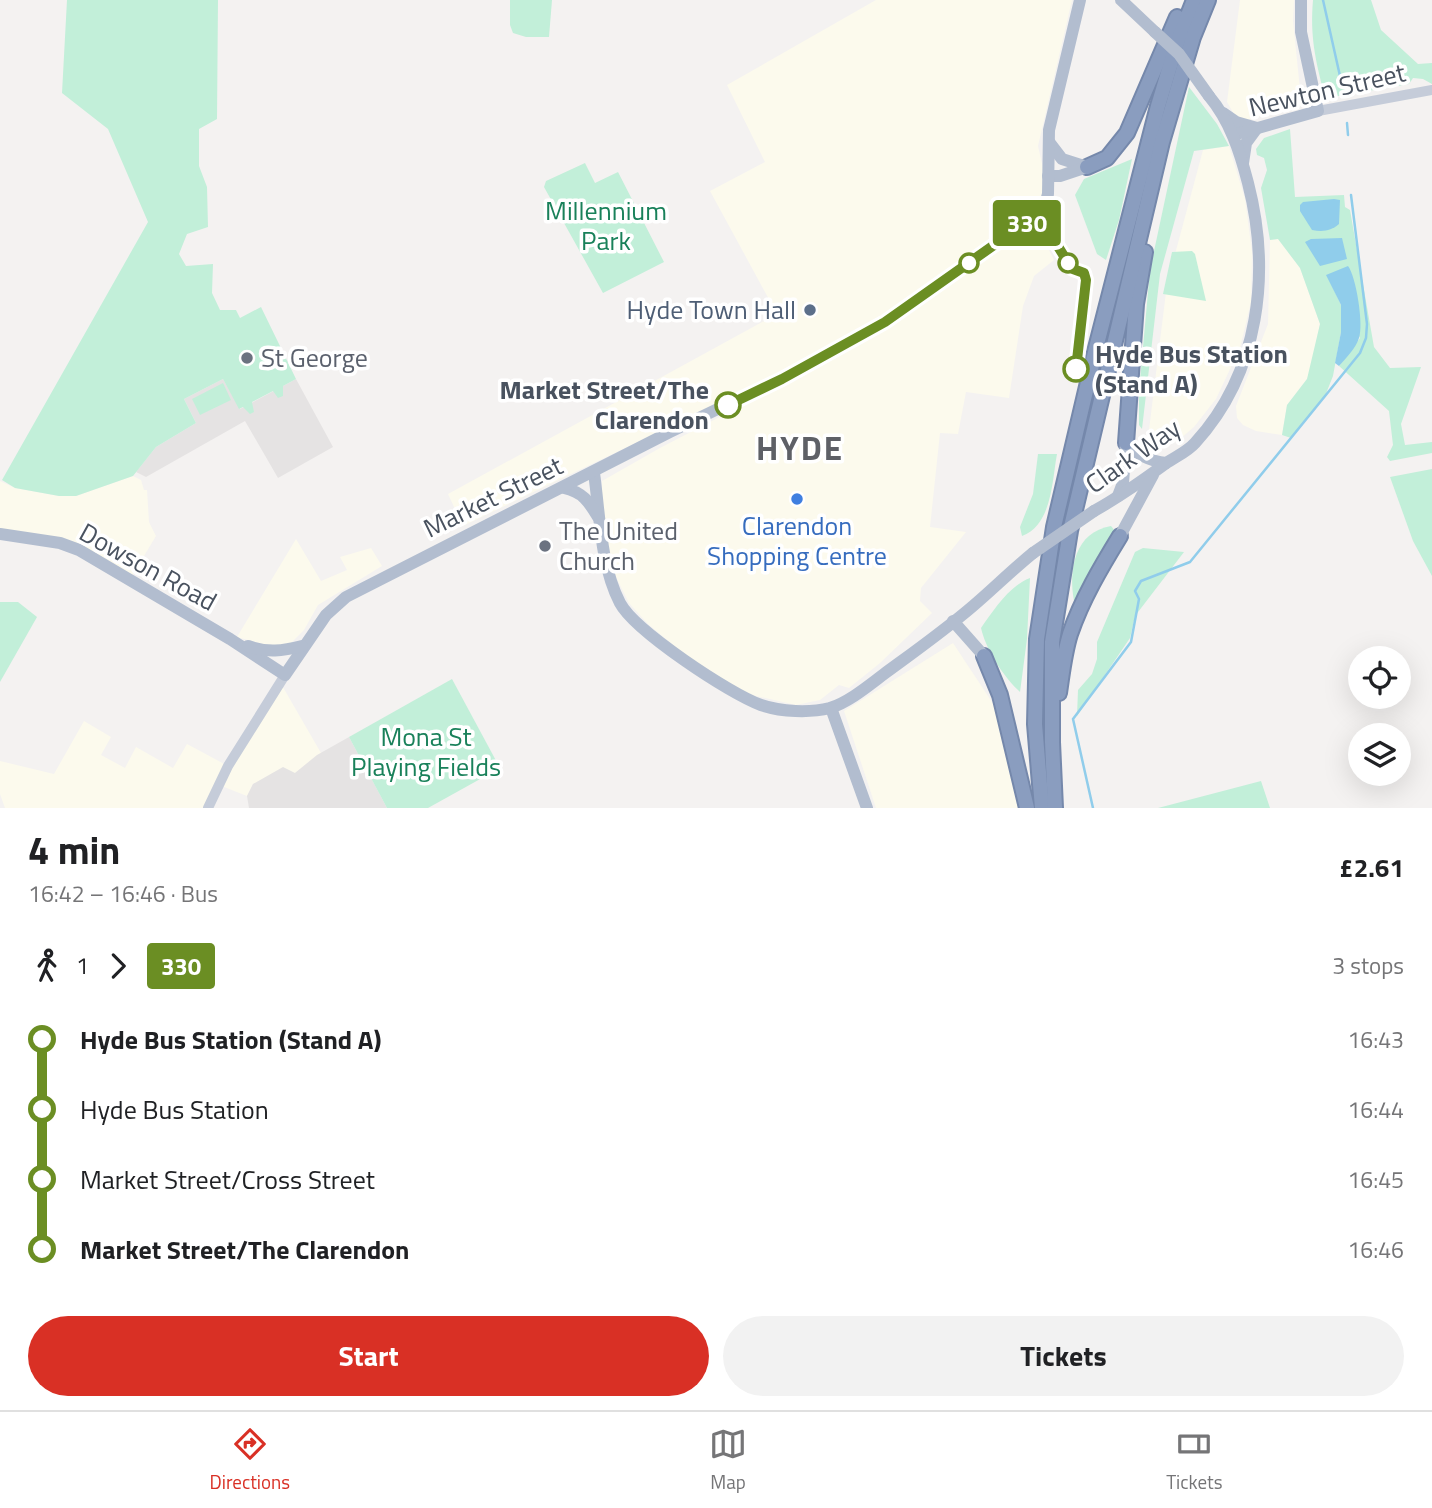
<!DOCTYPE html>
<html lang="en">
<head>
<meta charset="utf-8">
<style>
	body { margin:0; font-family:"Titillium Web",sans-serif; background:#f2f2f2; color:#202124; height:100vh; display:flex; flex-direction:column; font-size:26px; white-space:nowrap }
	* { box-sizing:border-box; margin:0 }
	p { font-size:23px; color:#757577 }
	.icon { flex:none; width:38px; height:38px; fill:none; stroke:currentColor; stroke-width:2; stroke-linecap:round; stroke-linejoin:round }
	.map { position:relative; height:808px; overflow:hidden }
	.details { display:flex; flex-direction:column; background:#fff; flex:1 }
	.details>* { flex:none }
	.badge { padding:0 14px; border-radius:5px; font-size:24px; line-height:46px }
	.controls { position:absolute; left:1348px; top:646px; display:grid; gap:14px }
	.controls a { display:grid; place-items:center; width:63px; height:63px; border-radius:50%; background:#fff; box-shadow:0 7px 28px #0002; font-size:35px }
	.map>.badge { position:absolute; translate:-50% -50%; box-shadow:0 0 0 4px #fff }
	.legs { display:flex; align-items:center; gap:10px; height:77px; padding:0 28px; font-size:23px }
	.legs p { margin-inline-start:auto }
	.headline { display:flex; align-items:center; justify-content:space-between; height:119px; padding:0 28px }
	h1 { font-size:38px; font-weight:700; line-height:52px }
	.cta { display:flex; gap:14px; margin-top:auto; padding:14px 28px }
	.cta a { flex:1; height:80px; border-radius:42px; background:#d93025; color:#fff; font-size:28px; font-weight:700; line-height:80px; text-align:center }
	.cta a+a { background:#f2f2f2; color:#202124 }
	ul { padding:0 28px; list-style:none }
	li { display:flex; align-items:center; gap:24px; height:70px; font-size:26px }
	li i { display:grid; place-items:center; width:10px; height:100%; margin:0 9px; background:currentColor }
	li i::after { content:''; width:18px; height:18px; margin:-9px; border:5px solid; border-radius:50%; background:#fff }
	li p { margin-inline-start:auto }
	li:first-child i { background:linear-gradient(#0000 50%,currentColor 0) }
	li:last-child i { background:linear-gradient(currentColor 50%,#0000 0) }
	.tabs { display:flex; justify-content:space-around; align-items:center; height:98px; border-top:2px solid #e0e0e0; background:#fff; font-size:19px; color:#757577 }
	.tabs a { display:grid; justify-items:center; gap:4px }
	.tabs .current { color:#d93025 }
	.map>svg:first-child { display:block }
</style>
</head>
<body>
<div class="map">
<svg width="1432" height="808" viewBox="0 0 1432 808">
	<rect width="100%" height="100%" fill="#f4f2f1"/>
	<g fill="#fcfaed">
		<polygon points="876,0 1072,0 1038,146 1045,177 1042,199 1033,217 1054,260 1034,276 1023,306 1009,398 966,392 958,434 940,433 930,527 966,532 921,588 920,601 932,613 880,663 849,688 839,685 820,700 796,705 747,694 685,655 648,624 629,603 609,563 601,526 602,481 660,448 758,397 801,378 802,363 463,526 448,494 777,314 710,191 765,162 727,85"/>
		<polygon points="1240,0 1294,0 1293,21 1301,99 1299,105 1246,120 1234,114 1227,102"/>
		<polygon points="1229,146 1245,199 1252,252 1251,302 1240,348 1216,399 1194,427 1180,439 1149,430 1167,284 1203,150"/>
		<polygon points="1278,239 1300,268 1320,324 1309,376 1287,405 1282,435 1256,431 1243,425 1237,418 1236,406 1268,324 1270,240"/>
		<polygon points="133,476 141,480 144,490 147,490 149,522 156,536 132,576 87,549 0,528 0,481 15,488 59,496 76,496"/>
		<polygon points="296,539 321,581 347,570 340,557 371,548 382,566 318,605 304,630 291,643 273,647 237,637"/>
		<polygon points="953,643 994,705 1018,808 876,808 844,711"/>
		<polygon points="280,682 321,753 295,773 253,784 247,796 219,785 208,808 5,808 0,794 0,761 54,774 84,721 111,737 101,755 125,768 136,747 173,768 187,744 228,766"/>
	</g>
	<g fill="#e5e3e3">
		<polygon points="223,379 240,409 296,379 333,447 278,478 245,421 146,477 136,472 156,447 196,423 184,399"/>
		<polygon points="349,737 387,808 249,808 247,796 253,784 283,767 295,773 317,755"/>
	</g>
	<g fill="#c2efd9">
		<polygon points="67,0 218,0 217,119 199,129 199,166 207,187 208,227 187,234 179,254 186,266 213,264 212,293 220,310 236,310 240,318 261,307 296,379 283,386 283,396 278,398 273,391 252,402 254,412 250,414 243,407 239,409 223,379 184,399 196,423 156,447 133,476 76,496 59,496 15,488 2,480 148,222 108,129 62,93"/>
		<polygon points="510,0 552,0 549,37 526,37 513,33 510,25"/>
		<path d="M1313 0H1371L1381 30 1418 64 1432 63V84L1423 79 1413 78 1409 84 1327 98 1324 93C1315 59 1310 35 1313 0Z"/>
		<polygon points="1189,87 1217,124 1229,146 1194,151 1160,274 1142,429 1139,425 1139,391 1150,270"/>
		<polygon points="1290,129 1295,197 1344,195 1345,207 1350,210 1374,347 1390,368 1421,367 1401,424 1405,445 1432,442 1432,453 1390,461 1387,457 1393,445 1389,411 1339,366 1360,338 1327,275 1341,305 1341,332 1333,376 1325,396 1291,438 1282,435 1287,405 1307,379 1320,324 1300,268 1278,239 1270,240 1261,188 1267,170 1264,158 1257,155 1256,149 1264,138"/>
		<polygon points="1132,159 1119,220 1106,260 1097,254 1075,195 1084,179"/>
		<polygon points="585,163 595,183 618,172 664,262 603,293 544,187 546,181"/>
		<polygon points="1192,251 1195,254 1206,301 1163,294 1172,252"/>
		<polygon points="223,383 231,400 200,415 192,399"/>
		<path d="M1038 454H1057C1052 481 1052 525 1022 536L1020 527 1033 494Z"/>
		<polygon points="1432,469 1432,576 1413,541 1390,477"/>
		<path d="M1111 526 1115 531 1077 600 1074 601C1068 569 1075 532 1111 526Z"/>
		<polygon points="1143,548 1184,552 1135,616 1130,638 1077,716 1078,690 1092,674 1097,659 1097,642 1135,552"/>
		<path d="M1030 578 1027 639 1020 692C1003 676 986 650 981 628 994 610 1009 586 1030 578Z"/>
		<polygon points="0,602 18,602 37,617 0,682"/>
		<polygon points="452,679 500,768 428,808 387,808 349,737"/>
		<polygon points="1261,781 1270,808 1158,808"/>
	</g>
	<g fill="#90cdeb">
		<path d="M1334 199 1340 200 1339 224C1331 231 1323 232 1312 230L1300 211V205L1303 202Z"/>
		<polygon points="1342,238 1347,259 1320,266 1305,242 1311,239"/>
		<path d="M1348 266C1356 276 1364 325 1359 338 1356 348 1346 358 1339 366L1335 363 1341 332V305L1326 275Z"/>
	</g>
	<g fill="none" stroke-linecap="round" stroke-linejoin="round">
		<g stroke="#90cdeb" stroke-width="2.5">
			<polyline points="1323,0 1342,85"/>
			<polyline points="1347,123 1348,135"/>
			<polyline points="1093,808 1073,719 1131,642 1139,599 1135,591 1141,581 1190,562 1360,353 1366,338 1367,324 1351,195"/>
		</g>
		<g stroke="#7588ab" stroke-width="18">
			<g id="highway">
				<polyline points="1087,167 1107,158 1127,133 1177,17"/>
				<polyline points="1126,443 1136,304 1145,252"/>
				<polyline points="984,656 1000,695 1027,808"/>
				<path d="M1059 693C1062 673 1064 653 1070 634 1082 599 1101 567 1120 536"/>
				<polyline points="1042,808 1035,724 1037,639 1054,527 1096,348 1158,106 1176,46 1194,0"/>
				<polyline points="1055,808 1052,742 1052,642 1070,531 1162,142 1193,37 1208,0"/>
			</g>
		</g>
		<g stroke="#c5ccd9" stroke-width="10">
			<polyline points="1318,111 1432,90"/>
			<polyline points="208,808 228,766 285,675"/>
		</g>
		<g stroke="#b2bdcf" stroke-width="12">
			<polyline points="1121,0 1155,32"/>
			<polyline points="1223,113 1236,122 1257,128 1246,143 1243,163"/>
			<polyline points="1233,135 1318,111 1301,32 1301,0"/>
			<polyline points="1049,142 1062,159 1087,167"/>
			<polyline points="1048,176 1060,176 1084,168"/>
			<path d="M1126 443C1137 455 1150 461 1166 463"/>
			<path d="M594 473C600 515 600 564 620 603 635 631 730 694 761 705 781 712 810 713 830 708 849 702 868 686 884 674 914 652 945 630 973 606 993 589 1012 570 1033 553"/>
			<path d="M564 488C583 492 589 502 598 517"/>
			<polyline points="1118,496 1123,483 1126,443"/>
			<path d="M1094 511C1119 497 1142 481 1165 464 1175 457 1187 452 1195 443 1260 372 1271 272 1248 183 1240 152 1230 121 1209 96"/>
			<polyline points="0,534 60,543 79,550 230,639 285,675 326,615 346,597 670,432 782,378 864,335 906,309 1038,213 1044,208 1048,194 1049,130 1080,0"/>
			<polyline points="1120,536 1153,475"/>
			<polyline points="953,621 984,656"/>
			<path d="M248 646C267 653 283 651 302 646"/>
			<polyline points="831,708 867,808"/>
		</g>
		<use href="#highway" stroke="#8a9dbf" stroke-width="14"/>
		<g stroke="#b2bdcf" stroke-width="12">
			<polyline points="1155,32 1179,54 1209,96"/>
			<polyline points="1033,553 1094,511"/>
		</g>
	</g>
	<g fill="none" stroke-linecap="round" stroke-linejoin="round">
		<g stroke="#fff" stroke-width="16">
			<polyline id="line-1" points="728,405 782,379 885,322 1038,214 1067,261 1073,269 1084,273 1086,280 1076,369"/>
		</g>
		<use href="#line-1" stroke="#6b8e23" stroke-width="10"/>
	</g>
	<g fill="#fff" stroke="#6b8e23" stroke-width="3.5">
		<circle cx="969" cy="263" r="9"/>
		<circle cx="1068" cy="263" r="9"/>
		<circle cx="1076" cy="369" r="12"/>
		<circle cx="728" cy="405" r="12"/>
	</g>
	<circle fill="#5c6f8a" stroke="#fff" stroke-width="2.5" cx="810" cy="310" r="7"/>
	<g fill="#6b7280" stroke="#fff" stroke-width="2.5">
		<circle cx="247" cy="358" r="7"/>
		<circle cx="545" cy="546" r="7"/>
	</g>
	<circle fill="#3f7fe0" stroke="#fff" stroke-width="2.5" cx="797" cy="499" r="7"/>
	<g text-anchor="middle" stroke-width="7" stroke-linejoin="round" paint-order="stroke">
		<g font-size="26" fill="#49525f" stroke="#fff">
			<text transform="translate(1327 90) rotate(-13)" y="9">Newton Street</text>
			<text transform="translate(1133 456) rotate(-35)" y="9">Clark Way</text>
			<text transform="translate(493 497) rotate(-26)" y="9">Market Street</text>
			<text transform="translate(148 567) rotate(29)" y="9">Dowson Road</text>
		</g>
		<g font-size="26" fill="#19815a" stroke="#fff">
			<text x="606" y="220">Millennium<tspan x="606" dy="30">Park</tspan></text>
			<text x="426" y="746">Mona St<tspan x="426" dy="30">Playing Fields</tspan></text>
		</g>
		<g font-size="26" fill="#4e5e75" stroke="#fff" text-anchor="end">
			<text x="796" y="319">Hyde Town Hall</text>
		</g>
		<g font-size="26" font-weight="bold" fill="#49525f" stroke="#fff" text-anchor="start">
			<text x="1095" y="363">Hyde Bus Station<tspan x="1095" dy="30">(Stand A)</tspan></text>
			<text x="709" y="399" text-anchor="end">Market Street/The<tspan x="709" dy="30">Clarendon</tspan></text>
		</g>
		<g font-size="26" fill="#5b616d" stroke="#fff" text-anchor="start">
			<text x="261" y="367">St George</text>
			<text x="559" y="540">The United<tspan x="559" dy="30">Church</tspan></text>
		</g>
		<g font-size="26" fill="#366cbe" stroke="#fff">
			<text x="797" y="535">Clarendon<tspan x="797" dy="30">Shopping Centre</tspan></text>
		</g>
		<g font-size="33" font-weight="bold" letter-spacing="2" fill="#5e6066" stroke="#fff">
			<text x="800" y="460">HYDE</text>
		</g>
	</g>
</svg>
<div class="controls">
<a><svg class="icon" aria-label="locate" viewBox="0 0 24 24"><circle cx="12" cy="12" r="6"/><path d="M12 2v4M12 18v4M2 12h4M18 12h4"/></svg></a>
<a><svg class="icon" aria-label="layers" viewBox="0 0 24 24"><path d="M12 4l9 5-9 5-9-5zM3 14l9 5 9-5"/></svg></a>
</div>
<b class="badge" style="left:1027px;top:223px;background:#6b8e23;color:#fff">330</b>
</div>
<section class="details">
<div class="headline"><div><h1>4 min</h1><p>16:42 – 16:46 · Bus</p></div><b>£2.61</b></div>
<div class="legs"><svg class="icon" aria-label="walk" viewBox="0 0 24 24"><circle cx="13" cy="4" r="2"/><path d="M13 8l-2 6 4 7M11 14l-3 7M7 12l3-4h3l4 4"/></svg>1<svg class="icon" aria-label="forward" viewBox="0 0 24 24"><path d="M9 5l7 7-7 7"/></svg><b class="badge" style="background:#6b8e23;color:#fff">330</b><p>3 stops</p></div>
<ul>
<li><i style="color:#6b8e23"></i><b>Hyde Bus Station (Stand A)</b><p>16:43</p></li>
<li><i style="color:#6b8e23"></i><span>Hyde Bus Station</span><p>16:44</p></li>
<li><i style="color:#6b8e23"></i><span>Market Street/Cross Street</span><p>16:45</p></li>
<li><i style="color:#6b8e23"></i><b>Market Street/The Clarendon</b><p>16:46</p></li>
</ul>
<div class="cta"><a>Start</a><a>Tickets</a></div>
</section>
<nav class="tabs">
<a class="current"><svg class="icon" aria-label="directions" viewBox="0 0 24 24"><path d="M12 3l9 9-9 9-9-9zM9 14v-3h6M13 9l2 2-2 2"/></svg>Directions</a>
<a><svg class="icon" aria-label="map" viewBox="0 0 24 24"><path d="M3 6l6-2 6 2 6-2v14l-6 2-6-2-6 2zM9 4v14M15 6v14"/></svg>Map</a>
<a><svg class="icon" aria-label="tickets" viewBox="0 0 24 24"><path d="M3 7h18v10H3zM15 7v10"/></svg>Tickets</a>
</nav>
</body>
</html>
